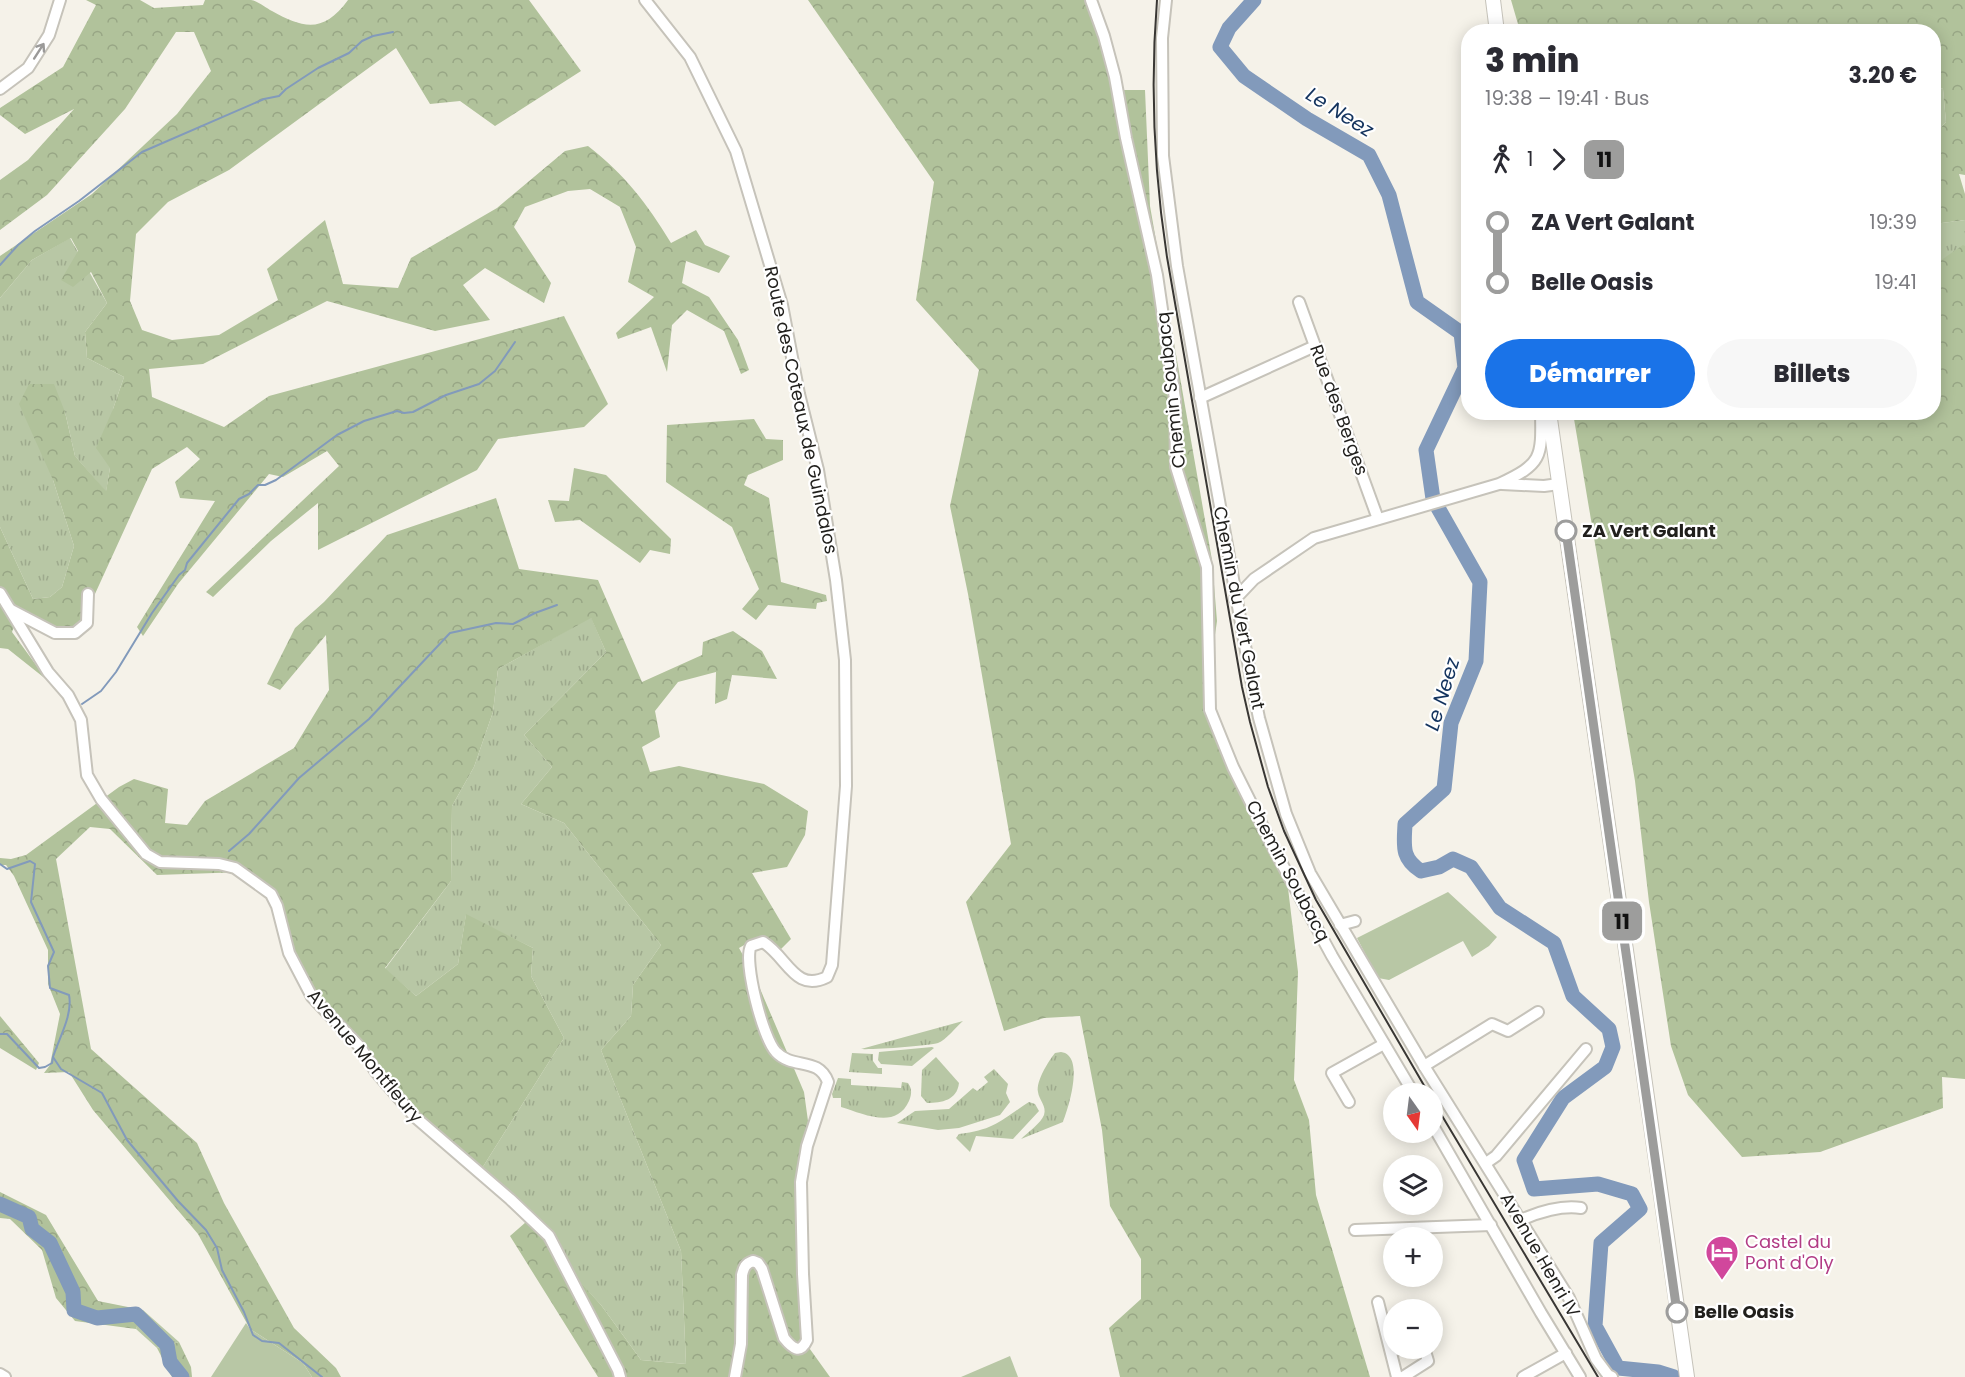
<!DOCTYPE html>
<html lang="fr">
<head>
<meta charset="utf-8">
<style>
	body { margin:0; font-family:Poppins,sans-serif; background:#f7f7f7; color:#2b2b33; height:100vh; display:flex; flex-direction:column; font-size:22px; white-space:nowrap }
	* { box-sizing:border-box; margin:0 }
	p { font-size:20px; color:#7c7c81 }
	.icon { flex:none; width:33px; height:33px; fill:none; stroke:currentColor; stroke-width:2; stroke-linecap:round; stroke-linejoin:round }
	.map { position:relative; flex:1; overflow:hidden }
	.drawer { position:absolute; left:1461px; top:24px; width:480px; height:396px; display:flex; flex-direction:column; background:#fff; border-radius:24px; box-shadow:0 3px 15px #0003 }
	.drawer>* { flex:none }
	.badge { padding:0 12px; border-radius:9px; font-size:21px; line-height:39px }
	.needle { width:39px; rotate:166deg }
	.buttons { position:absolute; left:1383px; top:1083px; display:grid; gap:12px }
	.buttons a { display:grid; place-items:center; width:60px; height:60px; border-radius:50%; background:#fff; box-shadow:0 3px 15px #0003; font-size:30px }
	.map>.badge { position:absolute; translate:-50% -50%; box-shadow:0 0 0 3px #fff }
	.legs { display:flex; align-items:center; gap:9px; height:66px; padding:0 24px; font-size:20px }
	.legs p { margin-inline-start:auto }
	.summary { display:flex; align-items:center; justify-content:space-between; height:102px; padding:0 24px }
	h1 { font-size:33px; font-weight:800; line-height:45px }
	.action { display:flex; gap:12px; margin-top:auto; padding:12px 24px }
	.action a { flex:1; height:69px; border-radius:36px; background:#1a73e8; color:#fff; font-size:24px; font-weight:800; line-height:69px; text-align:center }
	.action a+a { background:#f7f7f7; color:#2b2b33 }
	ul { padding:0 24px; list-style:none }
	li { display:flex; align-items:center; gap:21px; height:60px; font-size:22px }
	li i { display:grid; place-items:center; width:9px; height:100%; margin:0 8px; background:currentColor }
	li i::after { content:''; width:15px; height:15px; margin:-8px; border:4px solid; border-radius:50%; background:#fff }
	li p { margin-inline-start:auto }
	li:first-child i { background:linear-gradient(#0000 50%,currentColor 0) }
	li:last-child i { background:linear-gradient(currentColor 50%,#0000 0) }
	.map>svg:first-child { display:block }
</style>
</head>
<body>
<div class="map">
<svg width="1965" height="1377" viewBox="0 0 1965 1377">
	<defs>
		<pattern id="grass-tufts" width="24" height="20" patternUnits="userSpaceOnUse" patternTransform="scale(1.5)"><rect width="24" height="20" fill="#b8c7a5"/><path d="M3 7l-1-3M5 7V3M7 7l1-3M15 17l-1-3M17 17v-4M19 17l1-3" fill="none" stroke="#9eaa8d"/></pattern>
		<pattern id="forest-crowns" width="20" height="18" patternUnits="userSpaceOnUse" patternTransform="scale(1.5)"><rect width="20" height="18" fill="#b1c29b"/><path d="M2 6a3 3 0 1 1 6 0M12 15a3 3 0 1 1 6 0" fill="none" stroke="#98a685"/></pattern>
	</defs>
	<rect width="100%" height="100%" fill="#f5f2e9"/>
	<g fill="url(#grass-tufts)">
		<polygon points="1934,85 1943,89 1946,122 1934,134"/>
		<polygon points="1965,220 1965,246 1934,265 1934,224"/>
		<polygon points="70,238 107,303 85,332 87,358 124,377 113,409 110,468 106,492 75,456 65,412 53,480 74,546 62,587 50,597 33,599 0,527 0,298 32,260"/>
		<polygon points="591,617 606,652 524,735 552,767 521,804 564,823 661,945 633,985 631,1016 601,1050 681,1251 686,1364 641,1360 601,1305 479,1173 564,1038 531,976 533,948 466,915 458,964 416,996 385,969 451,881 452,806 474,767 493,712 498,669"/>
		<path d="M963 1021C956 1027 946 1040 938 1043 929 1046 870 1050 861 1049Z"/>
		<polygon points="932,1047 934,1048 912,1066 881,1064 878,1060 879,1052"/>
		<path d="M1061 1052C1085 1055 1069 1107 1063 1122L1021 1139C1028 1132 1041 1123 1044 1115 1047 1106 1039 1100 1038 1092 1036 1081 1048 1062 1055 1053Z"/>
		<polygon points="852,1053 873,1054 873,1061 878,1068 882,1068 882,1074 849,1072"/>
		<path d="M936 1057 959 1083C957 1100 942 1103 927 1103L921 1096 922 1070Z"/>
		<polygon points="994,1069 1008,1084 1006,1093 1010,1102 1000,1115 959,1128 938,1130 897,1123 915,1111 949,1109 973,1088 977,1091 988,1082 984,1077"/>
		<path d="M838 1078 851 1079V1085L901 1088 902 1082 908 1083C912 1089 912 1094 909 1101 896 1130 864 1114 841 1107V1098H833L832 1094Z"/>
		<path d="M1029 1102 1035 1104 1039 1111 1013 1139 976 1136 970 1152 956 1138 959 1134C995 1130 1001 1120 1029 1102Z"/>
		<polygon points="143,1310 179,1342 157,1348 136,1329"/>
	</g>
	<g fill="url(#forest-crowns)">
		<path d="M86 0H140L154 8 203 5 205 0C219 0 237 0 251 0 258 1 266 8 272 11 304 29 324 33 348 0H529L581 71 495 126 460 101 430 104 396 48 229 170 168 202 136 234 130 301 142 330 172 340 219 335 278 300 267 269 325 220 343 284 398 288 411 258 497 208 565 151 588 146C626 176 646 202 671 243L696 230 705 245 730 256 719 273 686 261 682 283 709 297 738 340 749 370 741 374 724 331 687 310 672 325 667 372 651 327 618 339 616 333 654 297 628 282 636 247 620 207 590 189 568 191 525 207 514 227 551 283 544 303 485 268 463 285 490 320 435 331 327 301 203 364 149 369 152 397 224 427 269 396 564 316 608 404 584 427 498 439 477 470 318 550V503L271 541 213 597 206 592 339 466 327 451 283 477 269 474 178 584 143 636 137 627 215 501 180 498 175 482 200 459 187 447 152 469 79 629 34 625 18 617 12 632 47 680 8 649 0 648V527L33 599 50 597 62 587 74 546 53 480 19 404 29 384H54L65 412 75 456 106 491 110 468 96 448 113 409 124 377 87 358 85 332 107 303 91 272 73 287 61 280 78 251 71 238 32 260 0 298V256L92 194 177 114 211 71 194 32H176L125 109 47 195 0 230V180L28 160 74 109 25 134 0 115V108L63 67 96 5Z"/>
		<polygon points="808,0 1086,0 1115,90 1145,90 1150,206 1212,560 1217,621 1205,704 1216,741 1252,820 1288,888 1298,972 1294,1080 1309,1120 1316,1195 1370,1377 1120,1377 1109,1328 1141,1299 1141,1259 1110,1206 1102,1130 1080,1016 1044,1018 1004,1031 966,902 1011,844 968,594 950,506 979,370 916,300 934,182"/>
		<polygon points="1511,0 1965,0 1965,175 1959,174 1965,194 1965,220 1934,224 1934,134 1946,122 1943,89 1934,85 1934,32 1520,31"/>
		<polygon points="1963,245 1965,246 1965,1079 1942,1077 1943,1108 1820,1152 1742,1157 1688,1095 1671,1046 1649,902 1635,781 1573,413 1934,412 1934,265"/>
		<polygon points="754,419 766,439 783,440 783,460 748,475 744,485 769,498 781,582 826,595 827,601 817,603 816,609 768,605 756,620 742,609 759,589 732,527 666,482 667,425"/>
		<polygon points="574,468 606,475 671,539 670,554 650,550 640,563 580,520 555,522 548,500 569,501"/>
		<polygon points="496,498 519,569 598,580 642,682 702,655 703,642 733,631 762,651 777,679 732,675 727,699 715,704 716,672 678,682 655,711 660,737 642,747 650,772 679,766 764,784 808,811 805,835 787,867 752,873 791,939 781,949 753,940 739,948 755,977 804,1092 808,1121 797,1196 807,1345 830,1377 598,1377 510,1236 526,1222 601,1305 641,1360 686,1364 681,1251 601,1050 631,1016 633,985 661,945 564,823 521,804 552,767 524,735 606,652 591,618 498,669 493,712 474,767 452,806 451,881 385,968 416,996 458,964 466,914 533,948 531,976 564,1038 479,1173 414,1112 307,986 276,899 244,872 157,875 110,829 90,827 56,859 91,1049 197,1143 224,1203 294,1328 336,1368 341,1377 312,1377 303,1363 250,1329 198,1234 93,1110 69,1072 44,1073 50,1065 60,1014 48,984 48,950 14,876 6,865 0,865 0,858 11,859 26,855 119,787 134,779 168,789 165,823 187,825 205,801 294,748 329,690 326,635 280,690 267,684 295,628 324,602 387,535"/>
		<polygon points="0,1016 39,1063 36,1070 0,1048"/>
		<polygon points="0,1192 46,1215 98,1301 143,1310 136,1329 75,1321 56,1298 42,1250 10,1219 0,1218"/>
		<polygon points="179,1342 191,1367 192,1377 172,1377 157,1348"/>
	</g>
	<g fill="#b8c7a5">
		<polygon points="1448,892 1497,937 1489,946 1472,957 1463,941 1389,980 1378,978 1357,938"/>
		<polygon points="246,1323 250,1329 303,1363 312,1377 211,1377"/>
		<polygon points="1010,1356 1018,1377 961,1377"/>
	</g>
	<g fill="none" stroke-linecap="round" stroke-linejoin="round">
		<g stroke="#829abb" stroke-width="2">
			<polyline points="0,265 18,245 35,231 79,201 142,152 264,99 279,96 286,89 318,68 349,53 362,41 373,36 393,32"/>
			<polyline points="82,704 101,691 116,672 152,613 179,575 185,570 187,563 239,499 249,494 258,485 265,485 276,480 337,435 364,421 397,411 404,413 413,412 446,395 479,384 495,371 515,342"/>
			<polyline points="229,851 249,834 299,778 369,719 450,633 496,623 513,624 535,613 557,605"/>
			<path d="M0 864 7 869 30 861 35 864 31 902 54 952 48 966 50 988 69 995C73 1015 59 1038 53 1057L61 1069 102 1093 127 1140 178 1201 206 1230 217 1248 222 1270 244 1312 253 1335 262 1341 279 1343 322 1377"/>
			<polyline points="0,1034 7,1034 39,1068 45,1067 52,1063 53,1057"/>
		</g>
		<g stroke="#829abb" stroke-width="15">
			<path d="M1254 0 1229 28 1220 47 1244 76 1307 119 1369 155 1389 195 1417 302 1461 333 1465 368 1426 450 1433 499 1480 582 1476 661 1451 723 1444 789 1405 824C1404 846 1401 858 1421 871L1439 867 1453 859 1471 867 1500 908 1554 943 1573 996 1609 1029 1613 1047 1605 1067 1563 1098 1524 1160 1534 1189 1598 1184 1632 1194 1640 1209 1601 1243 1595 1326 1618 1368 1658 1372 1674 1377"/>
			<polyline points="0,1204 29,1217 32,1229 50,1243 73,1292 74,1310 97,1318 136,1314 167,1345 170,1362 182,1377"/>
		</g>
		<g stroke="#c6c3ba" stroke-width="14">
			<g id="minor">
				<path d="M645 0 690 57 736 151 782 305 799 394 818 470 836 580 845 660 846 786 832 965 827 977C795 993 788 958 763 942L751 946C743 961 763 1039 776 1052 793 1070 818 1056 828 1082L807 1146 801 1182 803 1274 807 1340C800 1355 792 1348 784 1338L762 1269 758 1263 753 1261C745 1264 744 1267 742 1275L741 1344 735 1377"/>
				<polyline points="1091,0 1104,36 1115,77 1126,138 1157,275 1175,399 1176,467 1207,567 1210,710 1233,767 1275,851 1332,956 1414,1094"/>
				<polyline points="1166,0 1162,38 1163,156 1177,266 1251,679 1259,718 1286,814 1310,873 1424,1066 1569,1298 1596,1359 1608,1375 1612,1377"/>
				<polyline points="0,89 28,68 49,35 60,0"/>
				<polyline points="1299,302 1378,519"/>
				<polyline points="1200,398 1315,346"/>
				<polyline points="1502,484 1544,486 1559,484"/>
				<polyline points="0,593 48,672 68,695 81,720 87,775 101,799 146,854 160,862 219,864 235,868 271,894 277,906 289,953 312,997 360,1047 376,1072 415,1117 510,1199 549,1236 618,1370 620,1377"/>
				<path d="M1235 599 1254 579 1314 538 1499 484C1542 464 1542 458 1541 412"/>
				<polyline points="11,610 55,633 75,633 87,623 88,594"/>
				<polyline points="1340,925 1355,921"/>
				<polyline points="1424,1066 1492,1024 1508,1031 1538,1012"/>
				<polyline points="1349,1102 1332,1073 1384,1044"/>
				<polyline points="1432,1124 1541,1313 1580,1377"/>
				<polyline points="1486,1163 1496,1156 1586,1049"/>
				<path d="M1521 1220C1538 1212 1562 1205 1581 1208"/>
				<polyline points="1355,1230 1491,1225"/>
				<polyline points="1378,1302 1397,1377"/>
				<polyline points="1391,1351 1404,1348"/>
				<polyline points="0,1374 5,1377"/>
				<polyline points="1403,1377 1428,1361 1424,1348"/>
				<polyline points="1523,1377 1566,1353"/>
			</g>
		</g>
		<g stroke="#c6c3ba" stroke-width="16">
			<g id="major">
				<polyline points="1493,0 1497,32"/>
				<polyline points="1549,412 1687,1377"/>
			</g>
		</g>
		<use href="#minor" stroke="#fff" stroke-width="10"/>
		<use href="#major" stroke="#fff" stroke-width="14"/>
		<g stroke="#393734" stroke-width="2">
			<path d="M1157 0C1150 87 1154 172 1167 257L1242 687 1250 722 1268 787 1284 831 1316 900 1429 1094"/>
			<polyline points="1432,1099 1598,1377"/>
		</g>
	</g>
	<defs><path id="oneway-shaft" d="M-6 0H5M1.5-3L5.5 0L1.5 3" fill="none" stroke-width="1.6" stroke-linecap="round" stroke-linejoin="round" transform="scale(1.5)"/></defs>
	<use stroke="#9b9a99" href="#oneway-shaft" transform="translate(39 51) rotate(-57)"/>
	<g fill="none" stroke-linecap="round" stroke-linejoin="round">
		<g stroke="#fff" stroke-width="14">
			<polyline id="line-1" points="1566,531 1677,1312"/>
		</g>
		<use href="#line-1" stroke="#9d9d9c" stroke-width="9"/>
	</g>
	<defs>
		<g id="hotel-pin" transform="scale(1.725)"><path d="M0 17L-7.5 6A9.5 9.5 0 1 1 7.5 6Z" fill="#d1479c" stroke="#fff"/><path d="M-6-4.5h1.5V1H6V5H4.5V3h-9V5H-6ZM-4 0a1.8 1.8 0 1 1 3.6 0ZM.5 0V-2.5h3Q6-2.5 6 0Z" fill="#fff"/></g>
	</defs>
	<g fill-rule="evenodd">
		<use href="#hotel-pin" x="1722" y="1252"/>
	</g>
	<g fill="#fff" stroke="#9d9d9c" stroke-width="3">
		<circle cx="1566" cy="531" r="10"/>
		<circle cx="1677" cy="1312" r="10"/>
	</g>
	<g text-anchor="middle" stroke-width="4.5" stroke-linejoin="round" paint-order="stroke">
		<g font-size="18" fill="#201f1c" stroke="#fff">
			<text transform="translate(1171 390) rotate(-96)" y="6">Chemin Soubacq</text>
			<text transform="translate(801 410) rotate(78)" y="6">Route des Coteaux de Guindalos</text>
			<text transform="translate(1339 410) rotate(70)" y="6">Rue des Berges</text>
			<text transform="translate(1239 608) rotate(79)" y="6">Chemin du Vert Galant</text>
			<text transform="translate(1288 871) rotate(62)" y="6">Chemin Soubacq</text>
			<text transform="translate(365 1056) rotate(50)" y="6">Avenue Montfleury</text>
			<text transform="translate(1540 1255) rotate(60)" y="6">Avenue Henri IV</text>
		</g>
		<g font-size="18" font-weight="bold" fill="#201f1c" stroke="#fff" text-anchor="start">
			<text x="1582" y="537">ZA Vert Galant</text>
			<text x="1694" y="1318">Belle Oasis</text>
		</g>
		<g font-size="18" fill="#b23c85" stroke="#fff" text-anchor="start">
			<text x="1745" y="1248">Castel du<tspan x="1745" dy="21">Pont d'Oly</tspan></text>
		</g>
		<g font-size="20" font-style="italic" fill="#13335e" stroke="#fff">
			<text transform="translate(1340 112) rotate(32)" y="7">Le Neez</text>
			<text transform="translate(1442 694) rotate(-73)" y="7">Le Neez</text>
		</g>
	</g>
</svg>
<div class="buttons">
<a><svg class="needle" viewBox="-14 -14 28 28"><path d="M0-13l5 13h-10z" fill="#e53935"/><path d="M0 13l5-13h-10z" fill="#7c7c81"/></svg></a>
<a><svg class="icon" aria-label="layers" viewBox="0 0 24 24"><path d="M12 4l9 5-9 5-9-5zM3 14l9 5 9-5"/></svg></a>
<a>+</a>
<a>−</a>
</div>
<b class="badge" style="left:1622px;top:921px;background:#9d9d9c;color:#111">11</b>
<section class="drawer">
<div class="summary"><div><h1>3 min</h1><p>19:38 – 19:41 · Bus</p></div><b>3.20 €</b></div>
<div class="legs"><svg class="icon" aria-label="walk" viewBox="0 0 24 24"><circle cx="13" cy="4" r="2"/><path d="M13 8l-2 6 4 7M11 14l-3 7M7 12l3-4h3l4 4"/></svg>1<svg class="icon" aria-label="forward" viewBox="0 0 24 24"><path d="M9 5l7 7-7 7"/></svg><b class="badge" style="background:#9d9d9c;color:#111">11</b></div>
<ul>
<li><i style="color:#9d9d9c"></i><b>ZA Vert Galant</b><p>19:39</p></li>
<li><i style="color:#9d9d9c"></i><b>Belle Oasis</b><p>19:41</p></li>
</ul>
<div class="action"><a>Démarrer</a><a>Billets</a></div>
</section>
</div>
</body>
</html>
